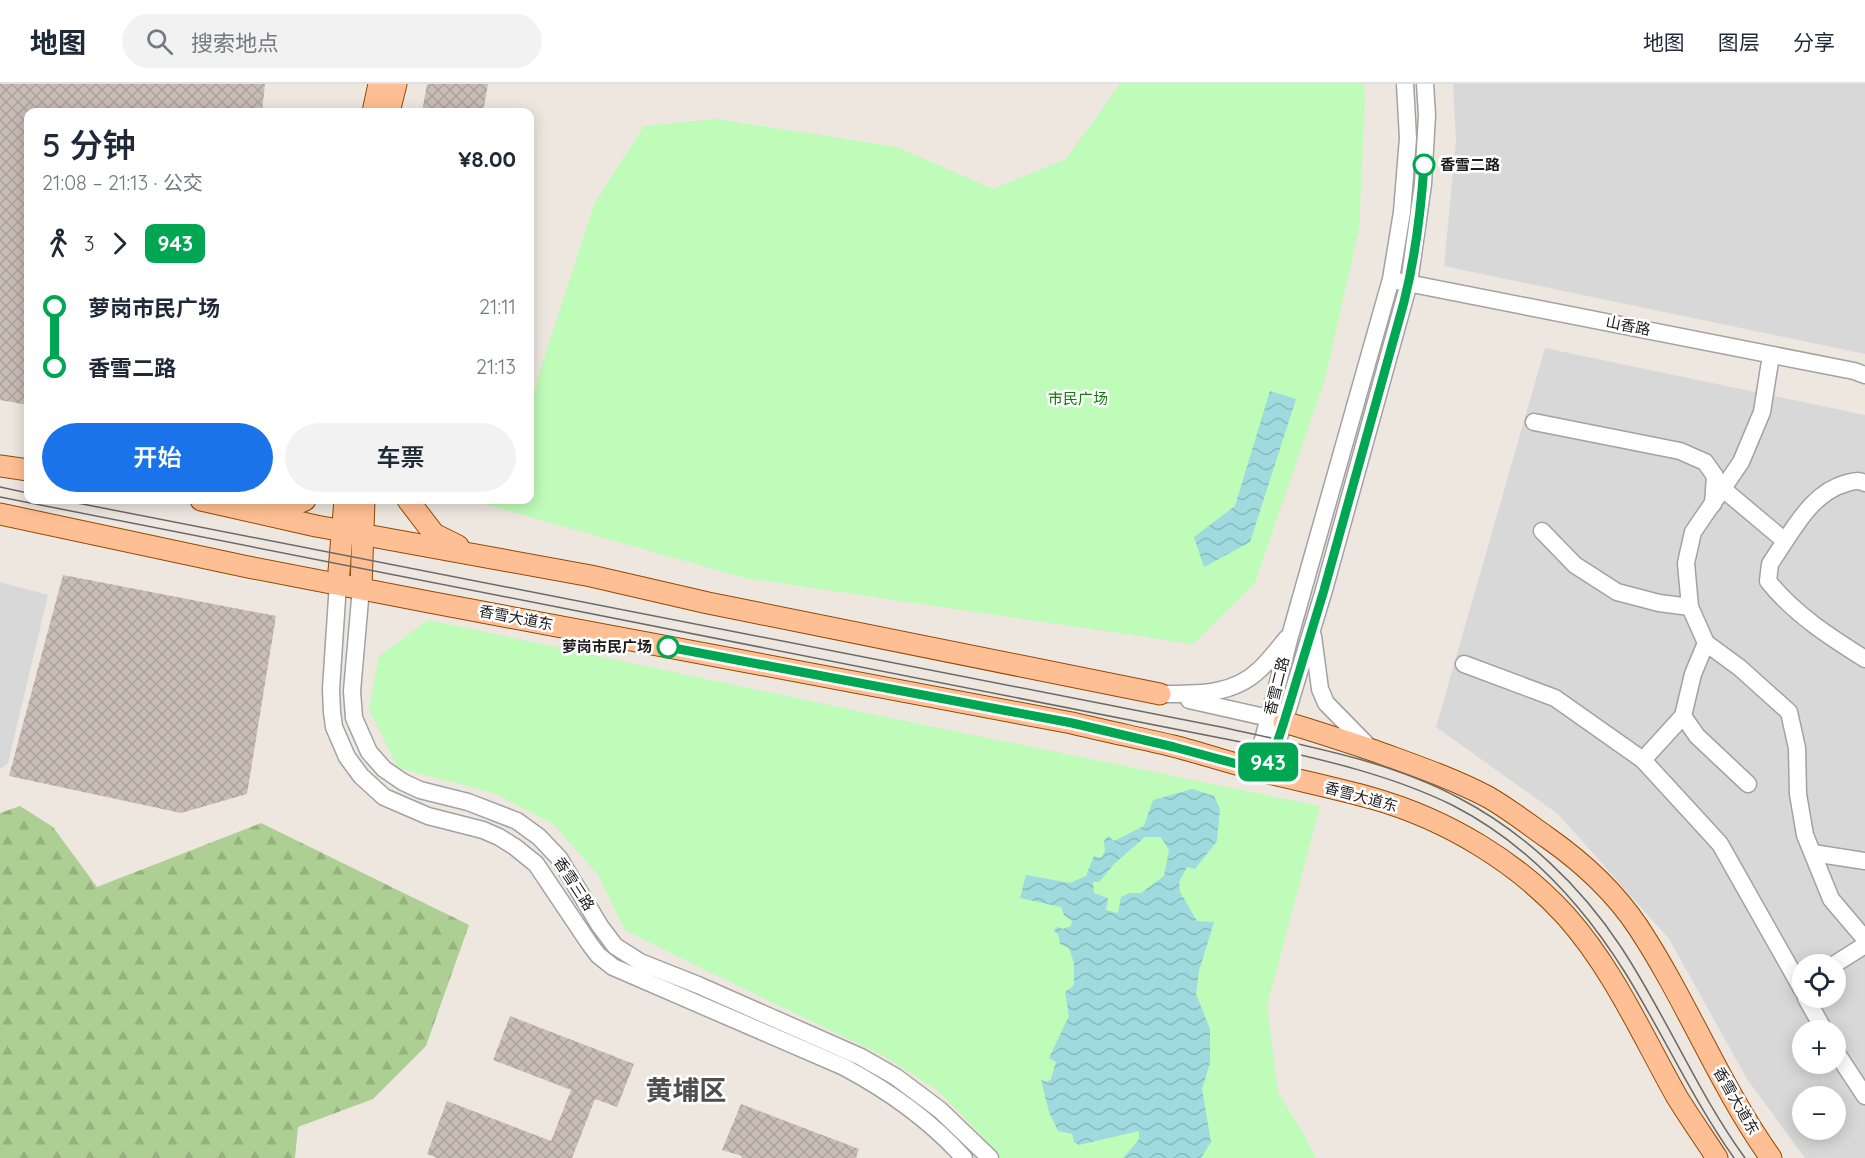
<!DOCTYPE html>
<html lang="zh">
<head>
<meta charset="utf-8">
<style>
	body { margin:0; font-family:Quicksand,"Noto Sans SC",sans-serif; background:#f2f2f3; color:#1f2937; height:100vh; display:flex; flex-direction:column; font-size:22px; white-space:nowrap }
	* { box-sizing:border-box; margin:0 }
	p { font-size:20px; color:#747a83 }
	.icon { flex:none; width:33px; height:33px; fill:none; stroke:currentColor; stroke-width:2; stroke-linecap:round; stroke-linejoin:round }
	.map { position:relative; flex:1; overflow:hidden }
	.drawer { position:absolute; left:24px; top:24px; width:510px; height:396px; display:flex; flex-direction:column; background:#fff; border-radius:12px; box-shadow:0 3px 15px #0003 }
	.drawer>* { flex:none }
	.badge { padding:0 12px; border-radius:9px; font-size:21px; line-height:39px }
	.controls { position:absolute; left:1792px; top:870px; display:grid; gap:12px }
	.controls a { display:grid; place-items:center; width:54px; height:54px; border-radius:50%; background:#fff; box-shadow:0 3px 15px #0003; font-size:30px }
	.map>.badge { position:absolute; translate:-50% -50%; box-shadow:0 0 0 3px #fff }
	.legs { display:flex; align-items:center; gap:9px; height:66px; padding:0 18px; font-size:20px }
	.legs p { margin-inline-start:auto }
	.summary { display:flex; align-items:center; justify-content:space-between; height:102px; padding:0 18px }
	h1 { font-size:33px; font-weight:600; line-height:45px }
	.primary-button { display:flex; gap:12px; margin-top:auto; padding:12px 18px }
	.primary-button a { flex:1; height:69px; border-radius:36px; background:#1a73e8; color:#fff; font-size:24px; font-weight:600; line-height:69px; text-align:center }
	.primary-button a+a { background:#f2f2f3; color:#1f2937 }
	ul { padding:0 18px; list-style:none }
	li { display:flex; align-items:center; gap:21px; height:60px; font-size:22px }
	li i { display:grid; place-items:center; width:9px; height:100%; margin:0 8px; background:currentColor }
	li i::after { content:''; width:15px; height:15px; margin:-8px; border:4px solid; border-radius:50%; background:#fff }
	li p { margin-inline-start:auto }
	li:first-child i { background:linear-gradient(#0000 50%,currentColor 0) }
	li:last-child i { background:linear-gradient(currentColor 50%,#0000 0) }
	header { display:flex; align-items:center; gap:36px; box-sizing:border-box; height:84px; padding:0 30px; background:#fff; border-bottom:2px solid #e0e1e3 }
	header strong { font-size:28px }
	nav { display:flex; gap:33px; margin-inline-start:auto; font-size:21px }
	.search { width:420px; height:54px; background:#f2f2f3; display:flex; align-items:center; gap:15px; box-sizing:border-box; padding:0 21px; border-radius:33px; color:#747a83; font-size:22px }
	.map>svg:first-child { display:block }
</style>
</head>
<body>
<header>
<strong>地图</strong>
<div class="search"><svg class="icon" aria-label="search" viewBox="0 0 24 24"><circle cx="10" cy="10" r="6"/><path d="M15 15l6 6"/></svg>搜索地点</div>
<nav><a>地图</a><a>图层</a><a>分享</a></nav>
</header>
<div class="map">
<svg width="1865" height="1074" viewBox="0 0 1865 1074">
	<defs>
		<pattern id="forest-firs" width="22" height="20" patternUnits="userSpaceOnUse" patternTransform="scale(1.5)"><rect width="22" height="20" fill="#aecf93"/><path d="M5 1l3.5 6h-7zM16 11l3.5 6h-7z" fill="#95b17e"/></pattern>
		<pattern id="water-waves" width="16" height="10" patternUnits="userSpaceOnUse" patternTransform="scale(1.5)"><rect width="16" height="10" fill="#9edade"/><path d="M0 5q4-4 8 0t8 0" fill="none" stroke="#88babe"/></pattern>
		<pattern id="building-cross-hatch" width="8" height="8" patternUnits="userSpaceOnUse" patternTransform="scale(1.5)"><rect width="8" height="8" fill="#c9bcb6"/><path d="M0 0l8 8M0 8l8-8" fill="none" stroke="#aca19c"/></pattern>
	</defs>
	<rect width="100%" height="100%" fill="#eee7e0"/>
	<g fill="#d9d8d8" fill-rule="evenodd">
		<polygon points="1453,0 1865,0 1865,270 1444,182 1456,57"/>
		<path d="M1545 264 1865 331V1074H1805L1747 995 1669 855 1558 730 1436 643ZM1803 880H1836V914H1803ZM1803 946H1836V980H1803ZM1803 1012H1836V1046H1803Z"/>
		<polygon points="0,498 48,511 8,679 0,685"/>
	</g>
	<polygon fill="url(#forest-firs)" points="20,722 53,743 97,803 261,739 469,841 426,962 373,1015 298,1043 295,1074 0,1074 0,729"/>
	<g fill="#bffbb9">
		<polygon points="1120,0 1364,0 1365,17 1359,145 1325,295 1255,499 1193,560 745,494 470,416 530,416 530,322 541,284 594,120 644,42 716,35 897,63 993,105 1066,75"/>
		<polygon points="428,536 905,637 1320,722 1267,922 1278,1008 1303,1049 1316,1074 1000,1074 982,1052 937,1006 884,972 705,886 625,846 598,791 553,740 494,709 398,684 369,625 379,572"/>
	</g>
	<g fill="url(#water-waves)" fill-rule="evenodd">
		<polygon points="1270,307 1296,315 1250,458 1204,483 1194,453 1235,422"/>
		<path d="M1192 705 1214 712 1220 725 1217 757 1195 785 1187 783 1179 798 1180 808 1197 837 1214 838 1199 887 1196 910 1210 945V979L1202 1005 1211 1058 1201 1074H1123L1139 1055V1047L1079 1061 1074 1058 1072 1050 1058 1047 1049 1028 1041 996 1047 998 1051 995 1056 978 1049 974 1069 932 1065 908 1074 901V879L1069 864 1060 860 1058 850 1054 847 1056 843 1063 845 1071 842 1072 837 1064 831 1061 823 1020 814 1026 791 1070 799 1086 792 1094 772 1101 774 1105 767 1104 757 1108 752 1114 757 1144 742 1153 716ZM1145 753H1161L1169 766 1164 792 1141 809H1129L1121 813 1118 829 1106 826 1108 814 1094 809 1093 798H1099L1115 779Z"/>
	</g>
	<g fill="url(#building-cross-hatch)">
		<polygon points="0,0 265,0 262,28 28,28 28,321 0,316"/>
		<polygon points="427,0 488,0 483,28 422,28"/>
		<polygon points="63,491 276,532 247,710 181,729 9,692"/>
		<polygon points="510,932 634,980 617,1023 595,1015 572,1074 437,1074 427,1070 447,1017 551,1057 571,1006 493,976"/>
		<polygon points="741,1020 859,1065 856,1074 741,1074 742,1072 722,1066"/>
	</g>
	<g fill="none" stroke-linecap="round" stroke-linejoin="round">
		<g stroke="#a2a2a2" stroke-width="19">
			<g id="minor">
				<polyline points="1397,197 1854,287 1865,291"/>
				<polyline points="1771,271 1762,328 1741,378 1693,448 1686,479 1690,523 1706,559 1740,584 1789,628 1797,664 1798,710 1805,751 1831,815 1865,855"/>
				<polyline points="1534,338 1680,367 1705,378 1715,392 1713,420"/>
				<path d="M1723 405 1785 457 1770 480 1768 497C1794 530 1830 553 1865 575"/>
				<polyline points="1542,447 1575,481 1617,508 1659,519 1690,523"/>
				<path d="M1785 457C1801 433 1817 407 1847 399 1854 397 1858 396 1865 399"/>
				<path d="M338 499 331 605 332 628 334 643 347 673 361 692 384 713 428 732 483 746 499 753 515 763 536 780 589 859 598 871 613 883 844 983C889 1007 930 1036 964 1074"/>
				<polyline points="361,504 352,607 354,634 369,668 384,685 403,698 420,706 468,718 517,737 539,753 559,774 600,842 615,862 640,878 698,901 861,973 896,993 940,1026 990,1074"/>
				<polyline points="1313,552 1320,605 1326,619 1371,665"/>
				<polyline points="1464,580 1555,614 1643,676 1683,632 1693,590 1706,559"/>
				<path d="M1160 610C1195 610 1232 612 1259 586 1269 577 1278 565 1287 554"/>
				<polyline points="1189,616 1278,636"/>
				<polyline points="1683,632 1697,652 1748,700"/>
				<polyline points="1643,676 1720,760 1803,907"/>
				<polyline points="1263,687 1275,665 1284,638 1324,506 1409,199 1423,100 1427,31 1425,0"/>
				<polyline points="1263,687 1261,662 1264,652 1290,552 1391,195 1402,128 1408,54 1405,0"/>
				<polyline points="1813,769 1865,777"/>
				<polyline points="1835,880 1865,861"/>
				<polyline points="1806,914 1824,946"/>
				<polyline points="1836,968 1865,1012"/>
			</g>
		</g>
		<g stroke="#934a00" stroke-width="23">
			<g id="major">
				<polyline points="373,28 379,0"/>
				<polyline points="389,28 396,0"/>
				<polyline points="0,382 28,386"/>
				<polyline points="201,416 316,442 591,492 708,519 1160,610"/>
				<polyline points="408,416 434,450 458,462"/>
				<path d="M262 423C277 424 293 423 305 416"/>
				<path d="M0 430 248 483 429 518 1072 639C1105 647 1139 654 1173 662 1204 670 1234 680 1265 688 1301 697 1339 705 1375 715 1447 736 1516 777 1566 832 1614 886 1642 951 1677 1013 1690 1034 1704 1054 1717 1074"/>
				<polyline points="338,499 345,416"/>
				<polyline points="361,504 364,416"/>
				<path d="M1284 638C1315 647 1345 657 1375 667 1413 681 1452 694 1488 713 1509 725 1528 740 1548 754 1582 778 1614 807 1638 843 1687 917 1719 1001 1771 1074"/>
			</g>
		</g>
		<use href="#minor" stroke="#fff" stroke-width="16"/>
		<use href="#major" stroke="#ffbf94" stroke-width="21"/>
		<g stroke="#696969" stroke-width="1.5">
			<polyline points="0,403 28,409"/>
			<path d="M0 413 1261 662C1325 676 1393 692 1452 721 1525 758 1583 821 1626 890 1663 950 1693 1016 1734 1074"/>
			<path d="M62 416 1221 643C1301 661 1386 675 1459 714 1524 748 1581 802 1621 863 1666 931 1697 1008 1745 1074"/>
		</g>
	</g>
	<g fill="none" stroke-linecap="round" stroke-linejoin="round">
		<g stroke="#fff" stroke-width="14">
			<path id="line-1" d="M668 563 1072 639 1174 663 1263 687 1275 665 1284 638 1324 506 1404 218C1415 174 1421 126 1424 81"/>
		</g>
		<use href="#line-1" stroke="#00a651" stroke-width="9"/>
	</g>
	<g fill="#fff" stroke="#00a651" stroke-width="3">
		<circle cx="1424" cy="81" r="10"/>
		<circle cx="668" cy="563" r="10"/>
	</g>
	<g text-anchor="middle" stroke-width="5" stroke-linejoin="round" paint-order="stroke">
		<g font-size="15" font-weight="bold" fill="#1b1b1b" stroke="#fff" text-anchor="start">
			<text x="1440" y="86">香雪二路</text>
			<text x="652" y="568" text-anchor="end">萝岗市民广场</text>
		</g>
		<g font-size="15" fill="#1b1b1b" stroke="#fff">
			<text transform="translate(1628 242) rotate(11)" y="5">山香路</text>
			<text transform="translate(516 534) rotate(11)" y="5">香雪大道东</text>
			<text transform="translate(1277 602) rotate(-76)" y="5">香雪二路</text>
			<text transform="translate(1361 713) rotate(15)" y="5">香雪大道东</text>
			<text transform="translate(574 800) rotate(57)" y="5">香雪三路</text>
			<text transform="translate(1736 1017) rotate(60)" y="5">香雪大道东</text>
		</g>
		<g font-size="15" fill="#107c07" stroke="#fff">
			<text x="1078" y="320">市民广场</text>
		</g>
		<g font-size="27" font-weight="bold" fill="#4e4e4e" stroke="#fff">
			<text x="686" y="1016">黄埔区</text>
		</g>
	</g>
</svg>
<div class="controls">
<a><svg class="icon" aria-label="locate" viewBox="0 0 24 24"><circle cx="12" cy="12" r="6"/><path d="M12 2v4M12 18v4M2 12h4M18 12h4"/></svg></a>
<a>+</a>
<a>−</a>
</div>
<b class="badge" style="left:1268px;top:678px;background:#00a651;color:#fff">943</b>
<section class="drawer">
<div class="summary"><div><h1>5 分钟</h1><p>21:08 – 21:13 · 公交</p></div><b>¥8.00</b></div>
<div class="legs"><svg class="icon" aria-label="walk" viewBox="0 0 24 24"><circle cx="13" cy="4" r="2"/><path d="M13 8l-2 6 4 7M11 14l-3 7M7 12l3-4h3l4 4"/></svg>3<svg class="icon" aria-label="forward" viewBox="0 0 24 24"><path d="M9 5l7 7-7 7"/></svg><b class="badge" style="background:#00a651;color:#fff">943</b></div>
<ul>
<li><i style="color:#00a651"></i><b>萝岗市民广场</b><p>21:11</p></li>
<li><i style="color:#00a651"></i><b>香雪二路</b><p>21:13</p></li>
</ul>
<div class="primary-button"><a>开始</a><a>车票</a></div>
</section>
</div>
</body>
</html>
